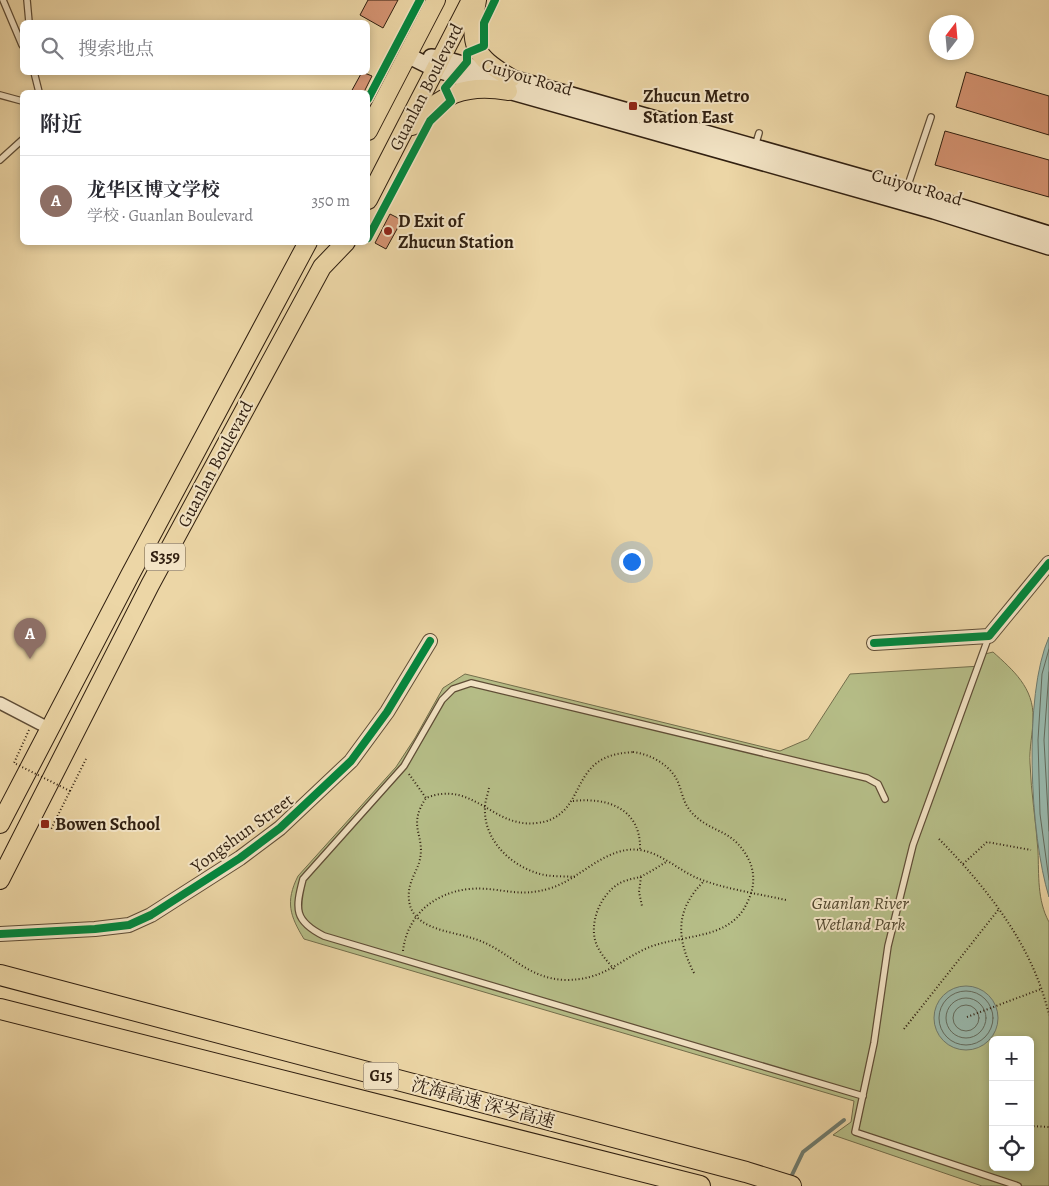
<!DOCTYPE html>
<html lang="zh">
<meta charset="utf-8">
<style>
body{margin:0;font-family:Alegreya,"Noto Serif SC",serif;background:#f7f7f7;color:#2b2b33}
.controls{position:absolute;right:15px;bottom:15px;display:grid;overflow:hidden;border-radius:8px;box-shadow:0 2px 8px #0003}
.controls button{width:45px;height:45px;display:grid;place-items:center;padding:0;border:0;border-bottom:1px solid #e1e1e2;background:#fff;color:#2b2b33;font:25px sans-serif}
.compass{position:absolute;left:929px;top:15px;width:45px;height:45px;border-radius:50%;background:#fff;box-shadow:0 2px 8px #0003;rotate:16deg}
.you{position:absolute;left:631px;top:561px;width:18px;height:18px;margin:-12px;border:4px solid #fff;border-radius:50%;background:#1a73e8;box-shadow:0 0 0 8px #1a73e833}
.badge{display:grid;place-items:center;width:32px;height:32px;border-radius:50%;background:#ea580c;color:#fff;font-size:16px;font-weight:700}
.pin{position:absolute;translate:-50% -41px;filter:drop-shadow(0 1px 2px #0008)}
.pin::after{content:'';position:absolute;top:26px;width:18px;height:15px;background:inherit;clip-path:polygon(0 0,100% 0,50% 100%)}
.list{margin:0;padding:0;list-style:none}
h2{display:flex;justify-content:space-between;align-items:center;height:65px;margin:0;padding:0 20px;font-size:21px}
h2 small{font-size:16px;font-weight:400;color:#7c7c81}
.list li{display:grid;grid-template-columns:32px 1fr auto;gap:15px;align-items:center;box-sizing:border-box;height:90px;padding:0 20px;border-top:1px solid #e1e1e2}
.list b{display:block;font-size:19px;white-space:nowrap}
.list p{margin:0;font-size:16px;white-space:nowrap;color:#7c7c81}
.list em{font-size:16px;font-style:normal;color:#7c7c81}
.icon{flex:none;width:28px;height:28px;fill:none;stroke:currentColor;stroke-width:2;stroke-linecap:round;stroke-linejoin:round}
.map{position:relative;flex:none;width:1049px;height:1186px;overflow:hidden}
.search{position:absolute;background:#fff;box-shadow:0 2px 8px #0003;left:20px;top:20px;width:350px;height:55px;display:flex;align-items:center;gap:12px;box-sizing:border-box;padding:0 18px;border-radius:8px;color:#7c7c81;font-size:19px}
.panel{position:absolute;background:#fff;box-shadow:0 2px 8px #0003;left:20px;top:90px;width:350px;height:155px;border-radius:8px}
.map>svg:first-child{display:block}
.green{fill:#b6be88;stroke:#736e4c;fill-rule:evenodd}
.water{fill:#99b8ac;stroke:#6f7b6e}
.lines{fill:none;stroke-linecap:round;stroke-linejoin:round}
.shore{stroke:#646c5e;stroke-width:1}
.stream{stroke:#6f7b6e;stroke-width:4}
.building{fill:#d49372;stroke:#301f10}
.service-casing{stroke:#5f4d36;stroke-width:8}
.minor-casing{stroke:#5f4d36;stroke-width:14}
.tertiary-casing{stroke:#5f4d36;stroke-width:16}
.secondary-casing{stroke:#301f10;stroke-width:18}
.primary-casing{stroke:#301f10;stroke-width:20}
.motorway-casing{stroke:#301f10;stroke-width:22}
.path{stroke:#301f10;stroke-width:2;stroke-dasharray:1 2.5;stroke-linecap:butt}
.service{stroke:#f3e4c5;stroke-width:5.5}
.minor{stroke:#f3e4c5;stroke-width:11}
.tertiary{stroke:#f3e4c5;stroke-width:14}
.secondary{stroke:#f3e4c5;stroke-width:15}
.primary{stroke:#ecd6a6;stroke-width:18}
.motorway{stroke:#ecd6a6;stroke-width:20}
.path-bridge{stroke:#301f10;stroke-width:2;stroke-dasharray:1 2.5;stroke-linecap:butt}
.cycleway-casing{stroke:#f3e4c5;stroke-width:11}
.cycleway{stroke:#00873e;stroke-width:8}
.poi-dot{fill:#8f2418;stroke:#f3e4c5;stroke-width:2}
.labels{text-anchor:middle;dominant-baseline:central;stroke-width:4;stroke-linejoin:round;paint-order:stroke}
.shield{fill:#f3e4c5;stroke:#6a5a46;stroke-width:1}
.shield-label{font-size:16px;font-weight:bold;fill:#301f10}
.street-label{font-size:18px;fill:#301f10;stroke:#f3e4c5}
.poi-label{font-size:18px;font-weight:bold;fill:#301f10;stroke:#f3e4c5;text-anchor:start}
.park-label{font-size:18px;font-style:italic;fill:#52472e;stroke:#f3e4c5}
</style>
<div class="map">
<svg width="1049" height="1186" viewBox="0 0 1049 1186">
<rect width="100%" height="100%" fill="#ecd6a6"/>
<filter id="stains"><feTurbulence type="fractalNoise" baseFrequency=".004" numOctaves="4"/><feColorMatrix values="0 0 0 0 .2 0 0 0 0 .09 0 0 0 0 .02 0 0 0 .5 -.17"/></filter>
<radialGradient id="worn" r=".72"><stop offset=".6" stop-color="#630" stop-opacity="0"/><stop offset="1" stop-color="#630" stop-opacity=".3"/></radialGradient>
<path class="green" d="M993,652C1013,670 1034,688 1033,718C1033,733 1029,748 1030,763C1031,793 1036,822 1038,851C1039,875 1037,900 1049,922V1186H982L833,1135L851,1122L854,1101L304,939C290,916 285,902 298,876L396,767L415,738L443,688L465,674L780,751L808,739L850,674L981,666L985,654ZM993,1040H1030V1167H993Z"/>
<g class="water">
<path d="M1049,637V897C1030,836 1023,695 1049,637Z"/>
<circle cx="966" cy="1018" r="32"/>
</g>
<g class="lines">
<g class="shore">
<polyline points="1049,649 1042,674 1038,740 1040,814 1049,880"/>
<polyline points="1049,672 1044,740 1049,831"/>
<circle cx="966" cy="1018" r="27"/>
<circle cx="966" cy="1018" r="20"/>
<circle cx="966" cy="1018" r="13"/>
</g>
<polyline class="stream" points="790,1179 803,1152 844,1120"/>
</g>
<g class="building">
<polygon points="368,0 398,0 383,28 360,15"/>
<polygon points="362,72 372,76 364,92 351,92"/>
<polygon points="966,72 1049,96 1049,135 956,107"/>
<polygon points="945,131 1049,160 1049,197 935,165"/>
<polygon points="390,214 402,220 386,249 375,243"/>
</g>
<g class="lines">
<defs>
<g id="service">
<polyline points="3,0 22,45"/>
<polyline points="27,0 29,22"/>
<polyline points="34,72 39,92"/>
<polyline points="0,95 22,101"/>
<polyline points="755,146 759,133"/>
<polyline points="0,160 22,140"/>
<polyline points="907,188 931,117"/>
<polyline points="989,636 913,845 888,946 874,1043 855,1132 1018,1186"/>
<path d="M863,1096L324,936C294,921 295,909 303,879L404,766L442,700L453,689L471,683L867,778L878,784L885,799"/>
</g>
<polyline id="minor" points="0,703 50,729"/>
<g id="tertiary">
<polyline points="874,643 989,636 1049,563"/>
<polyline points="0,934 95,929 129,925 151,915 240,858 280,828 351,761 387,712 430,641"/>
</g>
<g id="secondary">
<polyline points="407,55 435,69 466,79 934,211 1049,247"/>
<polyline points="431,57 441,58 907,190 1049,234"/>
</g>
<g id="primary">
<path d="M477,0C469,45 472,55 511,78"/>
<path d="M412,126C439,95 466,83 508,91"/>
<polyline points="368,131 436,0"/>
<polyline points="368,200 471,0"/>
<polyline points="0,824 130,575 308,242"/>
<polyline points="0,880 150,585 238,422 322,267 346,242"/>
</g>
<g id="motorway">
<polyline points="0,975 746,1172 791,1186"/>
<polyline points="0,1009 700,1186"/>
</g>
</defs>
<use href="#service" class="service-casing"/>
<use href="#minor" class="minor-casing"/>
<use href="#tertiary" class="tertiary-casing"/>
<use href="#secondary" class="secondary-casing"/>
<use href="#primary" class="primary-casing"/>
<use href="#motorway" class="motorway-casing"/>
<g class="path">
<path d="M633,752C649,754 667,763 676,778C681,787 682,798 687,806C696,821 710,826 723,833C738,840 751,857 753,874C754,885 752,893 747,903C729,942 680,933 645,949C616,963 602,980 566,980C526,979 509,950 475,939C449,930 405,930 409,891C410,881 416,872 419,863C427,835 406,828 426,798C473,779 493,829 537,823C580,818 572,775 603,759C612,754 622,753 633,752Z"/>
<polyline points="409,774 426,798"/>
<path d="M489,788C488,794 485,801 485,807C483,840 511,866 540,874C551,877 564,876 575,877"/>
<polyline points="70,791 86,759"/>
<path d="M573,801C608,797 641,809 640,849"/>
<path d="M939,839C988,889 1033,946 1049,1015"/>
<polyline points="963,864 987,842 1031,850"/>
<polyline points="641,877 639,892 642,906"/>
<path d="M403,951C407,916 433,893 469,889C499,886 517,899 551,888C580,879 607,845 640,850C663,853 682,874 705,881C731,890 759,894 786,900"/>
<path d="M614,969C606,960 598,951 595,940C590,919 602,893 620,883C627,879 635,879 642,876C650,872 658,867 666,862"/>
<path d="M694,973C676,938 675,910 704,881"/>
<polyline points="967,1017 1041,989"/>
<polyline points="904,1029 999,909"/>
<polyline points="1030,1126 1049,1127"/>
</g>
<use href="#service" class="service"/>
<use href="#minor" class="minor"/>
<use href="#tertiary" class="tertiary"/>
<use href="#secondary" class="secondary"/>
<use href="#primary" class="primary"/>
<use href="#motorway" class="motorway"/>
<polyline class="path-bridge" points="29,730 14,763 70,791 51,829"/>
<defs>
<g id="cycleway">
<polyline points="368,99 420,0"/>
<polyline points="368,238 430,121 451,101 445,88 467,62 467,53 484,46 484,23 495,0"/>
<polyline points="874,643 989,636 1049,563"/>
<polyline points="0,934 95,929 129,925 151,915 240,858 280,828 351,761 387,712 430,641"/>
</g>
</defs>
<use href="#cycleway" class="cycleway-casing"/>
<use href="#cycleway" class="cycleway"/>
</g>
<g class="poi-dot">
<rect x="628" y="101" width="10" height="10" rx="2.5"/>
<circle cx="388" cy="231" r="5"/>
<rect x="40" y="819" width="10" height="10" rx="2.5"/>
</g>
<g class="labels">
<g class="shield">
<rect x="145" y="543.5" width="40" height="27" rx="4"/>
<rect x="363.5" y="1062.5" width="35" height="27" rx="4"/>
</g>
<g class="shield-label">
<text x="165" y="557">S359</text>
<text x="381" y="1076">G15</text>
</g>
<g class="street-label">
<text transform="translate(527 77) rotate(16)">Cuiyou Road</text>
<text transform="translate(426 87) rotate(-63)">Guanlan Boulevard</text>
<text transform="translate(917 187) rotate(16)">Cuiyou Road</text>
<text transform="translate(215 464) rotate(-62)">Guanlan Boulevard</text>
<text transform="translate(242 833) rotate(-36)">Yongshun Street</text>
<text transform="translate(483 1103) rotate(15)">沈海高速 深岑高速</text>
</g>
<g class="poi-label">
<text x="643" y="96">Zhucun Metro<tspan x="643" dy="21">Station East</tspan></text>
<text x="398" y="221">D Exit of<tspan x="398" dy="21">Zhucun Station</tspan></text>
<text x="55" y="824">Bowen School</text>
</g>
<g class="park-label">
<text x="860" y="903">Guanlan River<tspan x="860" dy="21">Wetland Park</tspan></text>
</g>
</g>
<rect width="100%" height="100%" filter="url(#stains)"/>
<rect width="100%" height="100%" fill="url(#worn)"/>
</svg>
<div class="controls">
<button>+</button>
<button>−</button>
<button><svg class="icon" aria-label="locate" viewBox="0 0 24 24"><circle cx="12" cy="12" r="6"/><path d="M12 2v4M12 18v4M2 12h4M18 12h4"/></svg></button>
</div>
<svg class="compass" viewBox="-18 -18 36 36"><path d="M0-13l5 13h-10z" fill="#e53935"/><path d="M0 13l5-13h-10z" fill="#7c7c81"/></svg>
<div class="you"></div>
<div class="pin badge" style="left:30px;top:659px;background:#8d6e63">A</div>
<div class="search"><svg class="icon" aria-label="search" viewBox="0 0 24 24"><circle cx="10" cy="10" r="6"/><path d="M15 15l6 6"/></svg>搜索地点</div>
<section class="panel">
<h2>附近<small></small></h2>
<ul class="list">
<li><span class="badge" style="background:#8d6e63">A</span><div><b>龙华区博文学校</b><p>学校 · Guanlan Boulevard</p></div><em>350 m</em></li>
</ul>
</section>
</div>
